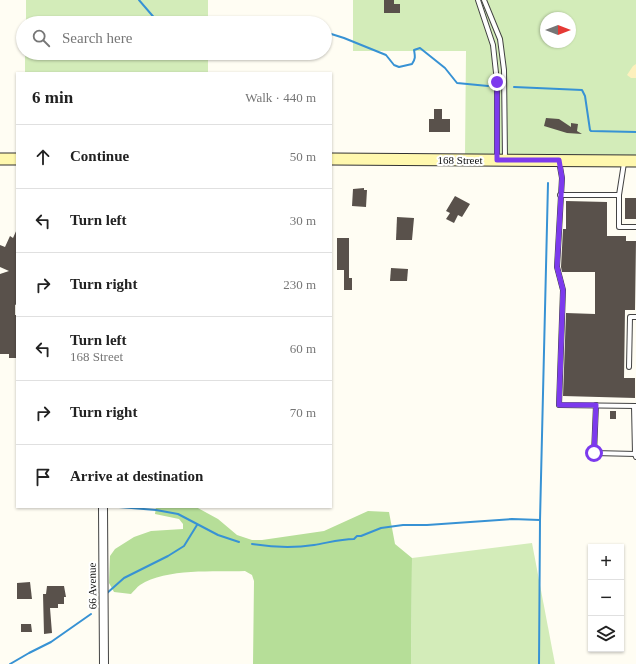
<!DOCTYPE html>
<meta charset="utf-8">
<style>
body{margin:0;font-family:Georgia,serif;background:#f6f6f6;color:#222}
.controls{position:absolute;right:12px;bottom:12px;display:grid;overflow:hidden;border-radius:0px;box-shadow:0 1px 3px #0004}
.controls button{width:36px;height:36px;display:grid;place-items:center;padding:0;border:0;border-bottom:1px solid #e0e0e0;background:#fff;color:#222;font:20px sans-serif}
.compass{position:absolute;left:540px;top:12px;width:36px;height:36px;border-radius:50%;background:#fff;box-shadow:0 1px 3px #0004;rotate:90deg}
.stop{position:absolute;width:12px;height:12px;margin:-9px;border:3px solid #7c3aed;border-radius:50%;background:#fff}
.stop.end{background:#7c3aed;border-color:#fff;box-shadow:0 1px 4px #0008}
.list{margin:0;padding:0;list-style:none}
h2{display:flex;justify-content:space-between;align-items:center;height:52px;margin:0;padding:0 16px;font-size:17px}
h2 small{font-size:13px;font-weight:400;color:#767676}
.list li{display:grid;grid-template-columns:26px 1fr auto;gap:12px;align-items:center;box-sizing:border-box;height:64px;padding:0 16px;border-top:1px solid #e0e0e0}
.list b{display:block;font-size:15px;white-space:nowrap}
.list p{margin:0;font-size:13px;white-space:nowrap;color:#767676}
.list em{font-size:13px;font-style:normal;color:#767676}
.icon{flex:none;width:22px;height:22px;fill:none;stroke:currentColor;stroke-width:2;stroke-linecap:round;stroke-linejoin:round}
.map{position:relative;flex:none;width:636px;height:664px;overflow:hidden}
.search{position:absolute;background:#fff;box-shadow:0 1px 3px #0004;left:16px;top:16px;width:316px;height:44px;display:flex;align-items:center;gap:10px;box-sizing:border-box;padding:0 14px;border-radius:22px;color:#767676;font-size:15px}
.panel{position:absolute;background:#fff;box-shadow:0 1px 3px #0004;left:16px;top:72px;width:316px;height:436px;border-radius:0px}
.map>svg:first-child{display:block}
.green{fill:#d3ecb9;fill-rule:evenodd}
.forest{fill:#b6de98}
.sand{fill:#fdf0bd}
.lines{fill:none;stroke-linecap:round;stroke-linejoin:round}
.stream{stroke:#3792d4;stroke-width:2}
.building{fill:#59514b}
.service-casing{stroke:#434343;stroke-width:6}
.minor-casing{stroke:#434343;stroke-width:10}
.secondary-casing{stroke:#323232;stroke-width:13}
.service{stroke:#fff;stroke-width:4}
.minor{stroke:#fff;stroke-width:8}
.secondary{stroke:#fff8ae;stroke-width:11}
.route{stroke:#7c3aed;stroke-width:5}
.labels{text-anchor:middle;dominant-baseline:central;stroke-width:4;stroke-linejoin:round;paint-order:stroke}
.street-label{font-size:11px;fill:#101010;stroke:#fff}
</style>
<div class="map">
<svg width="636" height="664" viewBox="0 0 636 664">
<rect width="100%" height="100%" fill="#fffdf3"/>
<g class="green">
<rect x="26" y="0" width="182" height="23"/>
<path d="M353,0H636V155L465,154L466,51H353ZM546,18H570V42H546Z"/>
<rect x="25" y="53" width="183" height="20"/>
<polygon points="532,543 555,664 411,664 412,558"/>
</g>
<path class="forest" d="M156,507H196L218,519L237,535L252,540H262L324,531L368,511L389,512L395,544L412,558L411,664H253L254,581L252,575L245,571C215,572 166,568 140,585C137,587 134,591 131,594L114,592L109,583L110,556L115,549L134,537L151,531L183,529V524L179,519L155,514Z"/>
<polygon class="sand" points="636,64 636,78 631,78 627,75 633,66"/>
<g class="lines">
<g class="stream">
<polyline points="139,0 157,21 161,23"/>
<path d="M325,32L344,38L386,55L394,65L399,67L412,64C416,58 415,56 414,50L420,48L445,68L457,83L488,86"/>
<polyline points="514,87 582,90 585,96 590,130 591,131 636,132"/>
<polyline points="119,507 156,510 178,514 218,535 239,542"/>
<path d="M252,544C271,547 294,548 314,545C327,543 340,539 354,539L357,536H361L381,528L403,525H427L512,519L540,520"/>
<polyline points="106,594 124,578 168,556 184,546 197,525"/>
<polyline points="10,664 29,653 51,642 91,614"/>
<polyline points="539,664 540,520 548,183"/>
</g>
</g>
<g class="building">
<polygon points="384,0 394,0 394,4 400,4 400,13 384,13"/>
<polygon points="434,109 442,109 442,119 450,119 450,132 429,132 429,119 434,119"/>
<polygon points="546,118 559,119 571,127 571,123 578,124 577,131 582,134 567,133 544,126"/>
<polygon points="364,188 364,190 367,190 366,207 352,206 353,189"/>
<polygon points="455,196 470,204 462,217 458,215 454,223 446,219 450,213 446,211"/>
<rect x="625" y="198" width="11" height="21"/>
<polygon points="566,201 607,202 607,236 626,236 626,241 636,241 635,310 625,310 624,378 635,378 635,398 563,396 566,313 595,314 595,272 562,272 561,267 563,229 566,229"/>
<polygon points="397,217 414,218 412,240 396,240"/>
<polygon points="17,229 17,304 15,305 15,315 17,315 17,358 9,358 9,354 0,354 0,274 9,271 0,267 0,245 5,247 10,236 13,238"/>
<polygon points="337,238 349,238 349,278 352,278 352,290 344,290 344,270 337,270"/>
<polygon points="391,268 408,269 407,281 390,281"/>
<rect x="610" y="411" width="6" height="8"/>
<polygon points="30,582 32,599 17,599 17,583"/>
<polygon points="47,586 64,586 66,597 64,597 64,604 58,604 58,608 50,608 52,633 44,634 43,594 46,594"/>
<polygon points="21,624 31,624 32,632 21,632"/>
</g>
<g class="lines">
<defs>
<g id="service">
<polyline points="478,0 493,45 497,82 497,159"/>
<polyline points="484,0 500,39 504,70 505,159"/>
<polyline points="559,161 562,178 557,267 563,290 559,405 636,406"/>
<polyline points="560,195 619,195 624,163"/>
<polyline points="619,195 619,227 636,227"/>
<polyline points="629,367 630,317 636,317"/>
<polyline points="596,405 594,453 636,454"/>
<polyline points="634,406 635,454 636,457"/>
</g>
<polyline id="minor" points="103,507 104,664"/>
<g id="secondary">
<polyline points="0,159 17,159"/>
<polyline points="331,159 636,161"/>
</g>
</defs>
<use href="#service" class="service-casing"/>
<use href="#minor" class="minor-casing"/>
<use href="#secondary" class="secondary-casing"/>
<use href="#service" class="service"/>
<use href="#minor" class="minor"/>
<use href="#secondary" class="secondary"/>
</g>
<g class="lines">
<polyline class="route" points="497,82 497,160 559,160 562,178 557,267 563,290 559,405 596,405 594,453"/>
</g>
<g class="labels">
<g class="street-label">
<text x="460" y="160">168 Street</text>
<text transform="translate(92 586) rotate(-91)">66 Avenue</text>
</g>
</g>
</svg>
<div class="controls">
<button>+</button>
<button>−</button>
<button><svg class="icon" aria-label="layers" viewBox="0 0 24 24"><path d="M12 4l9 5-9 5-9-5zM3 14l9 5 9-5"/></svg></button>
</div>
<svg class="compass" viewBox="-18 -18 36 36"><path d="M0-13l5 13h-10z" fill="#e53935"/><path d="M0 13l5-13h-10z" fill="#767676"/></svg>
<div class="stop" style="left:594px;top:453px"></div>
<div class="stop end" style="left:497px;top:82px"></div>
<div class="search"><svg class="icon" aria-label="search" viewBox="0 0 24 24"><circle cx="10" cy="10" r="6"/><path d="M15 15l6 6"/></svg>Search here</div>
<section class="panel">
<h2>6 min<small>Walk · 440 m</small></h2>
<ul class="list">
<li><svg class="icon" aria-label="ahead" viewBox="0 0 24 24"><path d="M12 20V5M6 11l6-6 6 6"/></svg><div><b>Continue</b></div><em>50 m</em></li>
<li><svg class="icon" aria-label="left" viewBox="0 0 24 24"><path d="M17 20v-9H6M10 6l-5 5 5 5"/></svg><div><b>Turn left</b></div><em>30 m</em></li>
<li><svg class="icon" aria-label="right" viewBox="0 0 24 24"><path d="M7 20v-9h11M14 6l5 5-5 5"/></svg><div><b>Turn right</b></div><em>230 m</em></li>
<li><svg class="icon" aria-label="left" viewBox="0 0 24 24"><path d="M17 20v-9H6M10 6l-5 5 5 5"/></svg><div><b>Turn left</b><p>168 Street</p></div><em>60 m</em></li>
<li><svg class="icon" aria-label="right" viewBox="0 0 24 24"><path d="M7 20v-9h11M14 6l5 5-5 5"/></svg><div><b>Turn right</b></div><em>70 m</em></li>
<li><svg class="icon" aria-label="arrive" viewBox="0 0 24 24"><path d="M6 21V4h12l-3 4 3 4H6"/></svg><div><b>Arrive at destination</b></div></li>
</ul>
</section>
</div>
